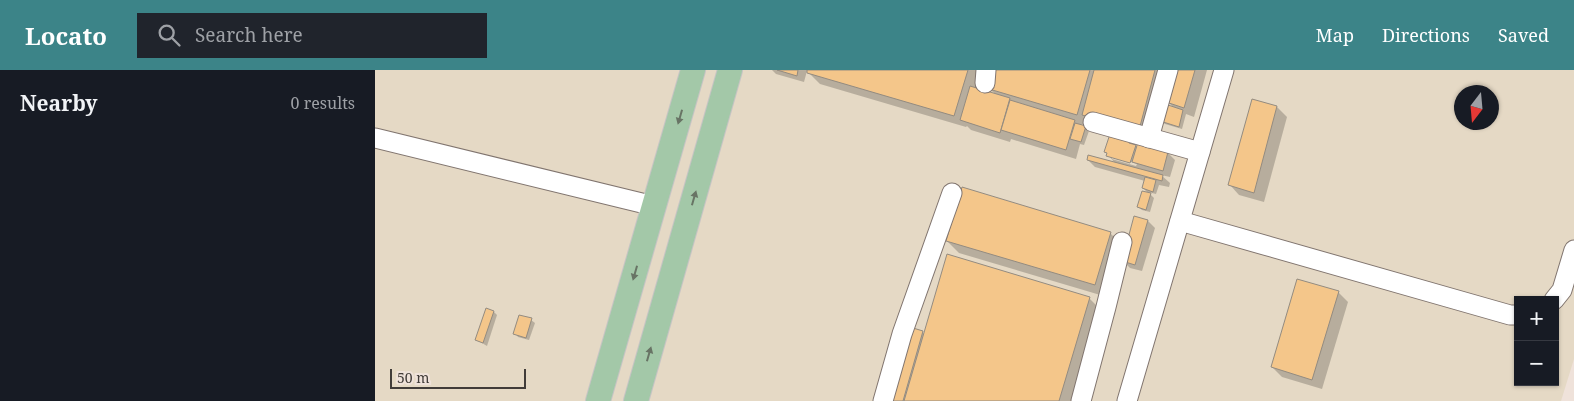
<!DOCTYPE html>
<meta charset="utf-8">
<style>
body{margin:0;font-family:"Noto Serif",serif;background:#20242c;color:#f1f3f6}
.controls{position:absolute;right:15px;bottom:15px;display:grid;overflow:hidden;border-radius:0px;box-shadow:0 1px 4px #0004}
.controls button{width:45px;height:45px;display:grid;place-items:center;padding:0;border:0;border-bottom:1px solid #363941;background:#171b24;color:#f1f3f6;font:25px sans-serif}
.compass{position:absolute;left:1079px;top:15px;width:45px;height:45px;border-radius:50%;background:#171b24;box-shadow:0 1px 4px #0004;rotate:196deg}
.scale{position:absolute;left:15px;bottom:12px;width:136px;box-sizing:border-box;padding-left:5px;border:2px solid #413c39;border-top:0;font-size:14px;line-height:18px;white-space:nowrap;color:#413c39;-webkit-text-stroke:4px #efe2da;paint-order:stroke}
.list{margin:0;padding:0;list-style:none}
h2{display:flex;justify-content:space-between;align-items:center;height:65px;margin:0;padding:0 20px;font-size:21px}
h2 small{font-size:16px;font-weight:400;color:#9ea1a6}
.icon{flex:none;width:28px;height:28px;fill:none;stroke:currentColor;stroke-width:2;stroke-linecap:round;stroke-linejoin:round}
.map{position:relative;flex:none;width:1199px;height:331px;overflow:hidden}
header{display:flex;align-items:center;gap:30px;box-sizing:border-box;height:70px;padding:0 25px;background:#3c8488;color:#fff}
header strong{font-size:24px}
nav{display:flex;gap:28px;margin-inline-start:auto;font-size:18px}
.search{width:350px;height:45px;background:#20242c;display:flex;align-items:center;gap:12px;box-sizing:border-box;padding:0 18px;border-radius:0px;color:#9ea1a6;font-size:19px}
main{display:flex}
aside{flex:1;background:#171b24}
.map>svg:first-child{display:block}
.industrial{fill:#e5d9c5;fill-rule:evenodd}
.shadow{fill:#0003;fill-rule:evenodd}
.building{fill:#f4c68a;stroke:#938b80}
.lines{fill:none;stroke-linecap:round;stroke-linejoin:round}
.minor-casing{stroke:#81756f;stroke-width:21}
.major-casing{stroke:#c6c4c4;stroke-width:26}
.minor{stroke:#fff;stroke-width:19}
.major{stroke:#a3c8a8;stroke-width:24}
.oneway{fill:#687465}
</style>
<header>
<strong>Locato</strong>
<div class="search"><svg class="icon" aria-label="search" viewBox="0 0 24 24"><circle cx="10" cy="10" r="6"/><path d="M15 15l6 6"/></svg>Search here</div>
<nav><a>Map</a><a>Directions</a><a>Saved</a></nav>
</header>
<main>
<aside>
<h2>Nearby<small>0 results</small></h2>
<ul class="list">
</ul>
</aside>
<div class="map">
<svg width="1199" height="331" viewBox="0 0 1199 331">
<rect width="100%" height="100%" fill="#efe2da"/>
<path class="industrial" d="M0,0H1199V289L1186,331H0ZM1086,22H1116V52H1086ZM1143,230H1180V312H1143Z"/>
<g class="shadow">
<polygon points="397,0 608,0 602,19 621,25 615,19 621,0 795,0 776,71 707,54 714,61 709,75 705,74 701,89 636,69 635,72 596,60 592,56 591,57 445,14 432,1 429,12 401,4"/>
<polygon points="801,0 832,0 819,47 811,44 807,59 790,54 786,51 799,38 793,32"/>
<polygon points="902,37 912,47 889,132 864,125 855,115"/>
<path d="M754,72L763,77L793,83L800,90L795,107L786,105L795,113L794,117L784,115L781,124L773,122L779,128L775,142L767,140L763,137L774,124L768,118L770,111L720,97L713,90L739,92L731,82ZM737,86L762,94L761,96L737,89Z"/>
<polygon points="773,151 780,158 767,201 755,198 748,191"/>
<polygon points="735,163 747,175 732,227 584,183 572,171"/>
<polygon points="963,222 973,232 947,319 907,307 897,297"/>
<polygon points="714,228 726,240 699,331 511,331 547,262 550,265"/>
<polygon points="112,239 119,242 122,245 112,276 102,270"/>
<polygon points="156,250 160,253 154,270 143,267 140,263"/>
</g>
<g class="building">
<polygon points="402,0 423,0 422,6"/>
<polygon points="432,0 593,0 579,46 432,3"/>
<polygon points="619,0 715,0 702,45 614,19"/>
<polygon points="719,0 780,0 764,60 707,45"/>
<polygon points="800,0 820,0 809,38 791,32"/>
<polygon points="595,16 635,28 625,63 585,50"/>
<polygon points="877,29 902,36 879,123 853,115"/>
<polygon points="635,30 700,50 691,80 626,60"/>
<polygon points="790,34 808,40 804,57 785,51"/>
<polygon points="700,53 711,56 706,72 695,69"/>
<polygon points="735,64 755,71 754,73 761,75 755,93 731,86 732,83 729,82"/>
<polygon points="763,72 793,82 788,101 757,92"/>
<polygon points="713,85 788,105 787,111 712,90"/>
<polygon points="770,107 781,110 778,122 767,118"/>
<polygon points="587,117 736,162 720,215 571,171"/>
<polygon points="767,121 776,123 771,140 762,137"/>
<polygon points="759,146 773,150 760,195 747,191"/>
<polygon points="572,184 715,227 684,331 529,331"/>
<polygon points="922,209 964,221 937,310 896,297"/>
<polygon points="111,238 119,241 108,273 100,270"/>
<polygon points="144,245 157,248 151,268 138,264"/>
<polygon points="538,258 548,261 528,331 510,331"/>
</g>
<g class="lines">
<defs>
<g id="minor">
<polyline points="610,13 611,0"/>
<polyline points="718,52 825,82"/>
<polyline points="0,68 279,136"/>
<polyline points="774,68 793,0"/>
<polyline points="805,151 1135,245 1143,245"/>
<polyline points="1179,230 1187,220 1199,180"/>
<polyline points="508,331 527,264 577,123"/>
<polyline points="706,331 731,237 747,172"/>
<polyline points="752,331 849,0"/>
</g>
<g id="major">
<polyline points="223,331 318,0"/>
<polyline points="261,331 355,0"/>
</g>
</defs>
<use href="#minor" class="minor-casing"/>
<use href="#major" class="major-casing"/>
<use href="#minor" class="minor"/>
<use href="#major" class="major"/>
</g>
<defs><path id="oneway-solid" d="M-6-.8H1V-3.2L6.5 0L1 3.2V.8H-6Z" transform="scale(1.25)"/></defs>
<g class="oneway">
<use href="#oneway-solid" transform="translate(305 47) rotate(106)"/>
<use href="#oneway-solid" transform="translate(319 128) rotate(-74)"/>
<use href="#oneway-solid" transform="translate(260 203) rotate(106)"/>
<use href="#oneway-solid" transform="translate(274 284) rotate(-74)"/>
</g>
</svg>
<div class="controls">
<button>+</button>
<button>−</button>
</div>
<svg class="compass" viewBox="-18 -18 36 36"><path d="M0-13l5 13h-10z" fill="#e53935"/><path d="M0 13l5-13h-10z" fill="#9ea1a6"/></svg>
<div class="scale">50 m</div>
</div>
</main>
